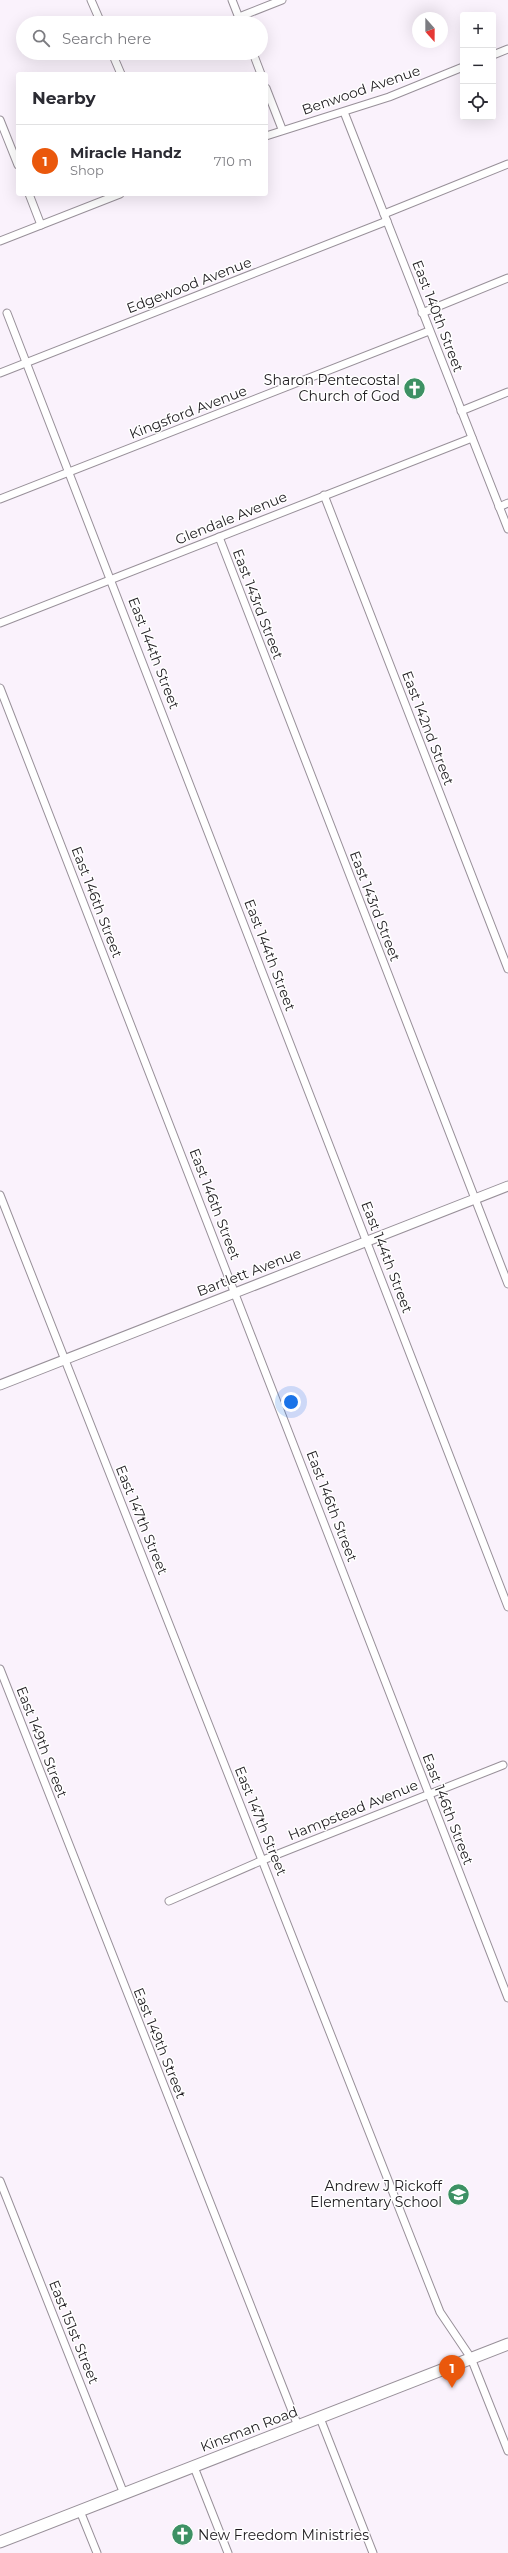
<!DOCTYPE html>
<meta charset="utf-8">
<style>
body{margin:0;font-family:Montserrat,sans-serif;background:#f7f7f7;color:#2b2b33}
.controls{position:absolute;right:12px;top:12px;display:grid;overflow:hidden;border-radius:4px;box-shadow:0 4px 16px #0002}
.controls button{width:36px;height:36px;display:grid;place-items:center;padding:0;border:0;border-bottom:1px solid #e1e1e2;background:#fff;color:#2b2b33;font:20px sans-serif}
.compass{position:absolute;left:412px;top:12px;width:36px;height:36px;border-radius:50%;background:#fff;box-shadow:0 4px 16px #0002;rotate:159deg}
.you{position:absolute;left:291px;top:1402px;width:14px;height:14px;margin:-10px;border:3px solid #fff;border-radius:50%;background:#1a73e8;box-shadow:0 0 0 6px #1a73e833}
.badge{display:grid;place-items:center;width:26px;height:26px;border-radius:50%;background:#ea580c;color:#fff;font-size:13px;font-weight:700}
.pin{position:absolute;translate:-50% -33px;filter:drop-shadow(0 1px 2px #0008)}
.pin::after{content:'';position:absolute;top:21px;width:14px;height:12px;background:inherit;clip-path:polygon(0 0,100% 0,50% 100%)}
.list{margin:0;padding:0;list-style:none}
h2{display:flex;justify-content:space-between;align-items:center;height:52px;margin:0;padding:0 16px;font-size:17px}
h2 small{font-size:13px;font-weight:400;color:#7c7c81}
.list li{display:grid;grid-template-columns:26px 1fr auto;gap:12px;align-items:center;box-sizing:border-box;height:72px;padding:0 16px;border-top:1px solid #e1e1e2}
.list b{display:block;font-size:15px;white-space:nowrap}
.list p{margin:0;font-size:13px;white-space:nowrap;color:#7c7c81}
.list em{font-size:13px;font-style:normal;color:#7c7c81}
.icon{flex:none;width:22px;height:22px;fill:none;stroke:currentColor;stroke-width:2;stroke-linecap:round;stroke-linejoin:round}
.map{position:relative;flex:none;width:508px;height:2553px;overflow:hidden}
.search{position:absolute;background:#fff;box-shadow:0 4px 16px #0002;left:16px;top:16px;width:252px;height:44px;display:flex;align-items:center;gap:10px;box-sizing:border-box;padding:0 14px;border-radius:22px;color:#7c7c81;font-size:15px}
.panel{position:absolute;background:#fff;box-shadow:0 4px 16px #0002;left:16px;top:72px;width:252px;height:124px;border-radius:4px}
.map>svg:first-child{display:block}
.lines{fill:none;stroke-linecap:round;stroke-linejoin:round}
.minor-casing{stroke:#989099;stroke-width:9}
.tertiary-casing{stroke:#989099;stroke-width:11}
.primary-casing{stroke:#989099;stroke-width:13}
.minor{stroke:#fff;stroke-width:7}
.tertiary{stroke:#fff;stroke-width:9}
.primary{stroke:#fff;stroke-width:11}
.labels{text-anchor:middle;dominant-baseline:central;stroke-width:3;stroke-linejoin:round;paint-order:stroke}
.street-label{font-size:14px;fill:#1e1b1f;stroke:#fff}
.poi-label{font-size:14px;fill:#1e1b1f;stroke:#fff;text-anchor:end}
</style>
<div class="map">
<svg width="508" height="2553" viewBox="0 0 508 2553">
<rect width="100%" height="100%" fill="#faf2fc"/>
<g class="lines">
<defs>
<g id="minor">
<polyline points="91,0 101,23"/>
<polyline points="232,0 241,23"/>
<polyline points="239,17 282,0"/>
<polyline points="112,53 121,74"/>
<polyline points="253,53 261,74"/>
<polyline points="493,55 508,49"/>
<polyline points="266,88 282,129"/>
<polyline points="344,112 508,529"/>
<polyline points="0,120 18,165"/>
<polyline points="266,136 389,97 463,67"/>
<polyline points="29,194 41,225"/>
<polyline points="384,214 508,164"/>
<polyline points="0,241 120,194"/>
<polyline points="7,313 508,1607"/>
<polyline points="422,313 508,278"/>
<polyline points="0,373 387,221"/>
<polyline points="461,411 508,392"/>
<polyline points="324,495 508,969"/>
<polyline points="0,499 429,331"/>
<polyline points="499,507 508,503"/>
<polyline points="219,537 508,1284"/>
<polyline points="0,623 472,438"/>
<polyline points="0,688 508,1998"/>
<polyline points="0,1195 440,2312 471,2358 508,2451"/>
<polyline points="0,1669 298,2426"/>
<polyline points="169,1901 263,1860 503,1765"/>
<polyline points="0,2181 124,2494"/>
<polyline points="320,2418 373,2553"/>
<polyline points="194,2467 228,2553"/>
<polyline points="80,2511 97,2553"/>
</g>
<polyline id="tertiary" points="0,1385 508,1186"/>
<polyline id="primary" points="0,2542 508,2344"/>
</defs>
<use href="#minor" class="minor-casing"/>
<use href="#tertiary" class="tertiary-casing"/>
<use href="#primary" class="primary-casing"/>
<use href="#minor" class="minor"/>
<use href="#tertiary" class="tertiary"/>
<use href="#primary" class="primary"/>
</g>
<defs>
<symbol id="church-disc" viewBox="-11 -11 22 22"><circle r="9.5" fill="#3d9164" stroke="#fff"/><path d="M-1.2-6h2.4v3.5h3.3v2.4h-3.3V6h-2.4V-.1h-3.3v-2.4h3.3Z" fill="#fff"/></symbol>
<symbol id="school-disc" viewBox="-11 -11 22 22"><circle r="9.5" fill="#3d9164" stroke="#fff"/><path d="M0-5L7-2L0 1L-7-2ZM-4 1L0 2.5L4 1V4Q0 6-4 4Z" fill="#fff"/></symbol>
</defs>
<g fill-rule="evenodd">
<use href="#church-disc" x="402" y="376" width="25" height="25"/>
<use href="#school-disc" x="446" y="2182" width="25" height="25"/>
<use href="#church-disc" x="170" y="2522" width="25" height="25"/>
</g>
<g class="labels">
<g class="street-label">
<text transform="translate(361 90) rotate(-19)">Benwood Avenue</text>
<text transform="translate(189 285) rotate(-21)">Edgewood Avenue</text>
<text transform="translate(438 316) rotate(69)">East 140th Street</text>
<text transform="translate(188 412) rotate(-21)">Kingsford Avenue</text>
<text transform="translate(231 518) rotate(-22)">Glendale Avenue</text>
<text transform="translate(258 604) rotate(69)">East 143rd Street</text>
<text transform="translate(154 653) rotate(69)">East 144th Street</text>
<text transform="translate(428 728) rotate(69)">East 142nd Street</text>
<text transform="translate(97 902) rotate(69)">East 146th Street</text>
<text transform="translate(375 906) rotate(69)">East 143rd Street</text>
<text transform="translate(270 955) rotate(69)">East 144th Street</text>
<text transform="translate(215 1204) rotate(69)">East 146th Street</text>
<text transform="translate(387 1257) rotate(69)">East 144th Street</text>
<text transform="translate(249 1272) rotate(-21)">Bartlett Avenue</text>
<text transform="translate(332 1506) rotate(69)">East 146th Street</text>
<text transform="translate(142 1520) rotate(68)">East 147th Street</text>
<text transform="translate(42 1742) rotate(69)">East 149th Street</text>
<text transform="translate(448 1809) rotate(69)">East 146th Street</text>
<text transform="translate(353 1810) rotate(-22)">Hampstead Avenue</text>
<text transform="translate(261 1821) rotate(68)">East 147th Street</text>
<text transform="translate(160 2043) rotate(68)">East 149th Street</text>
<text transform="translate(74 2332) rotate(68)">East 151st Street</text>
<text transform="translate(249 2429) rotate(-21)">Kinsman Road</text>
</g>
<g class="poi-label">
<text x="400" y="380">Sharon Pentecostal<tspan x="400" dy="16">Church of God</tspan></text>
<text x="442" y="2186">Andrew J Rickoff<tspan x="442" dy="16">Elementary School</tspan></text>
<text x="198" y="2535" text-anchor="start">New Freedom Ministries</text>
</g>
</g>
</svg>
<div class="controls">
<button>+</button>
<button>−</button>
<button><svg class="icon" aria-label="locate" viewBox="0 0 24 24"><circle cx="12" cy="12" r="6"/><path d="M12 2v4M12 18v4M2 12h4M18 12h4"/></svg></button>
</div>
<svg class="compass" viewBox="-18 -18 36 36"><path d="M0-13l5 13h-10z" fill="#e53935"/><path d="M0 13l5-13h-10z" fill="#7c7c81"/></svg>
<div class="you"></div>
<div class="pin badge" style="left:452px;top:2388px">1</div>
<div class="search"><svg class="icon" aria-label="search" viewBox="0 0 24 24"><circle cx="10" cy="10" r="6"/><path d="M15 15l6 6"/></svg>Search here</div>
<section class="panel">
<h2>Nearby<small></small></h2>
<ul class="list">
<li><span class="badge">1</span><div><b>Miracle Handz</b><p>Shop</p></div><em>710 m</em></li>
</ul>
</section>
</div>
